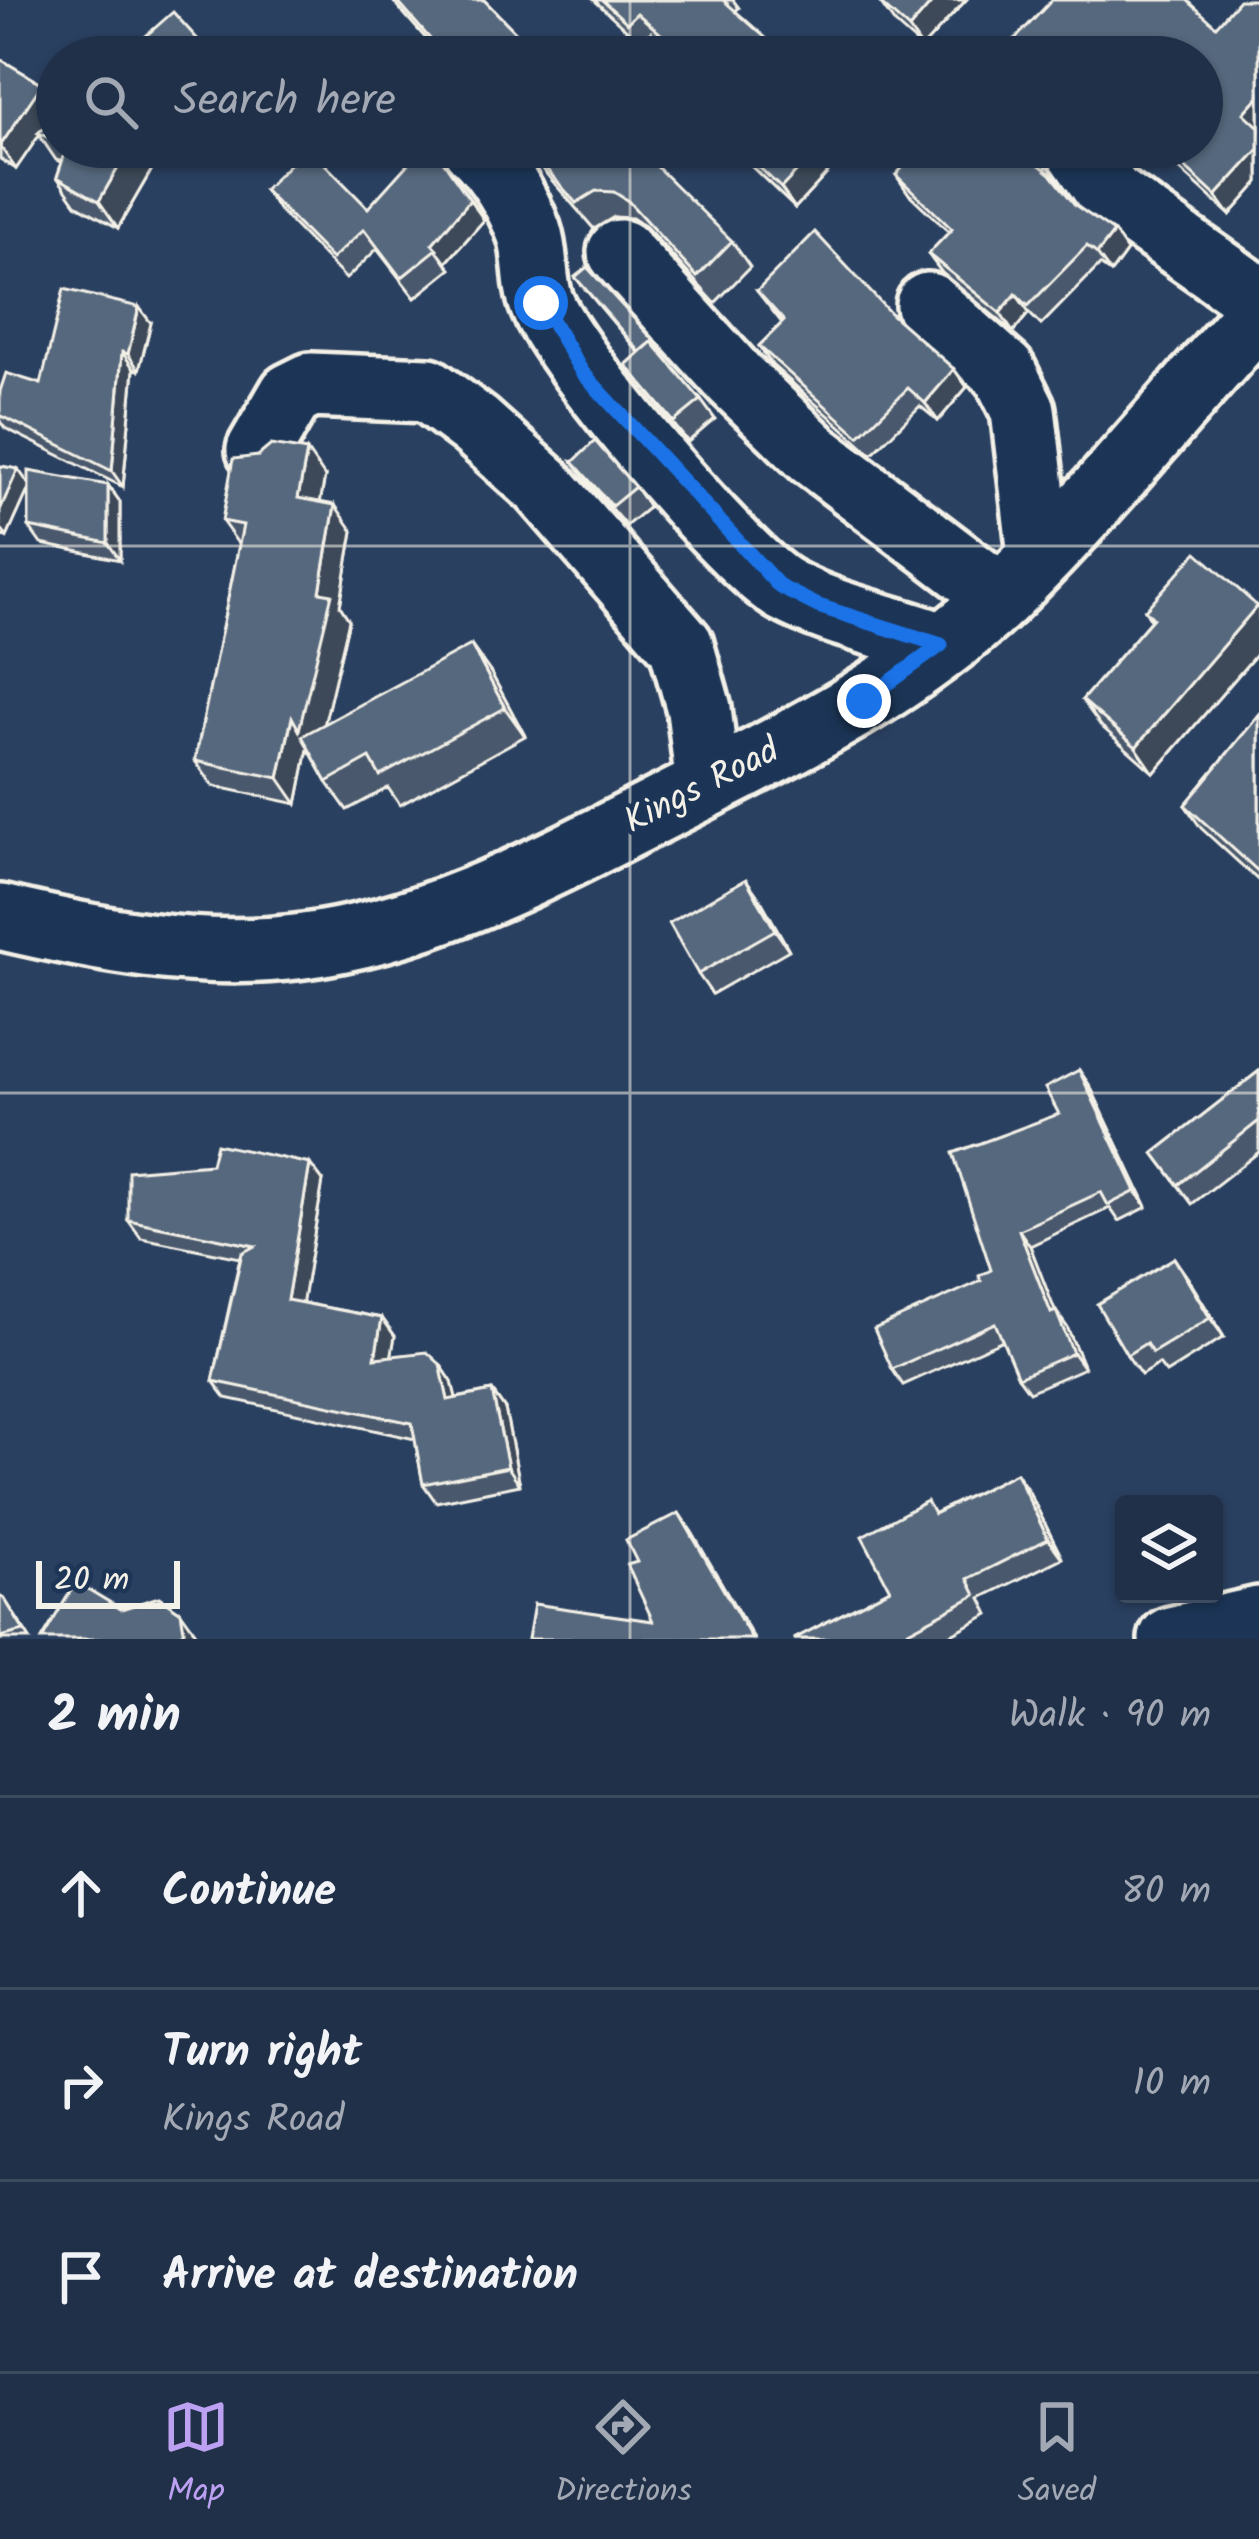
<!DOCTYPE html>
<meta charset="utf-8">
<style>
body{margin:0;font-family:Kalam,sans-serif;background:#2d3c52;color:#f1f3f6}
.controls{position:absolute;right:36px;bottom:36px;display:grid;overflow:hidden;border-radius:12px;box-shadow:0 3px 9px #0004}
.controls button{width:108px;height:108px;display:grid;place-items:center;padding:0;border:0;border-bottom:3px solid #3d4b60;background:#203048;color:#f1f3f6;font:60px sans-serif}
.scale{position:absolute;left:36px;bottom:30px;width:144px;box-sizing:border-box;padding-left:12px;border:6px solid #f4f1e8;border-top:0;font-size:33px;line-height:42px;white-space:nowrap;color:#f4f1e8;-webkit-text-stroke:9px #1d3557;paint-order:stroke}
.stop{position:absolute;width:36px;height:36px;margin:-27px;border:9px solid #1a73e8;border-radius:50%;background:#fff}
.stop.end{background:#1a73e8;border-color:#fff;box-shadow:0 3px 12px #0008}
.list{margin:0;padding:0;list-style:none}
h2{display:flex;justify-content:space-between;align-items:center;height:156px;margin:0;padding:0 48px;font-size:51px}
h2 small{font-size:39px;font-weight:400;color:#a2a9b4}
.list li{display:grid;grid-template-columns:78px 1fr auto;gap:36px;align-items:center;box-sizing:border-box;height:192px;padding:0 48px;border-top:3px solid #3d4b60}
.list b{display:block;font-size:45px;white-space:nowrap}
.list p{margin:0;font-size:39px;white-space:nowrap;color:#a2a9b4}
.list em{font-size:39px;font-style:normal;color:#a2a9b4}
.icon{flex:none;width:66px;height:66px;fill:none;stroke:currentColor;stroke-width:2;stroke-linecap:round;stroke-linejoin:round}
.map{position:relative;flex:none;width:1259px;height:1639px;overflow:hidden}
.search{position:absolute;background:#203048;box-shadow:0 3px 9px #0004;left:36px;right:36px;top:36px;height:132px;display:flex;align-items:center;gap:30px;box-sizing:border-box;padding:0 42px;border-radius:66px;color:#a2a9b4;font-size:45px}
.sheet{height:732px;background:#203048}
nav{display:flex;justify-content:space-around;align-items:center;box-sizing:border-box;height:168px;border-top:3px solid #3d4b60;background:#203048;font-size:33px;color:#a2a9b4}
nav a{display:grid;justify-items:center;gap:6px}
nav .on{color:#bca0f2}
.map>svg:first-child{display:block}
.lines{fill:none;stroke-linecap:round;stroke-linejoin:round}
.minor-casing{stroke:#f4f1e8;stroke-width:72}
.minor{stroke:#1d3557;stroke-width:63}
.wall{fill:#4a596c;stroke:#f4f1e8;stroke-width:3}
.shaded-wall{fill:#3c4858;stroke:#f4f1e8;stroke-width:3}
.building{fill:#56677d;stroke:#f4f1e8;stroke-width:3}
.route{stroke:#1a73e8;stroke-width:15}
.grid{fill:none;stroke:#f4f1e8;stroke-width:3;stroke-opacity:0.55}
.labels{text-anchor:middle;dominant-baseline:central;stroke-width:9;stroke-linejoin:round;paint-order:stroke}
.street-label{font-size:36px;fill:#f4f1e8;stroke:#1d3557}
</style>
<div class="map">
<svg width="1259" height="1639" viewBox="0 0 1259 1639">
<rect width="100%" height="100%" fill="#2a4060"/>
<filter id="ink" filterUnits="userSpaceOnUse"><feTurbulence type="fractalNoise" baseFrequency=".00833" numOctaves="2"/><feDisplacementMap in="SourceGraphic" scale="24" xChannelSelector="R" yChannelSelector="G"/><feConvolveMatrix kernelMatrix="1 2 1 2 8 2 1 2 1" color-interpolation-filters="sRGB"/></filter>
<g filter="url(#ink)">
<g class="lines">
<defs>
<g id="minor">
<path d="M475,147C498,169 518,202 529,232C537,255 533,282 542,304C564,359 735,562 785,590C833,616 891,626 941,645"/>
<polyline points="1077,147 1110,195 1259,300"/>
<polyline points="620,252 735,379 814,455 1001,597"/>
<polyline points="928,305 1004,372 1023,410 1040,555"/>
<polyline points="259,450 291,395 311,385 428,390 475,425 542,485 681,645 699,709 708,785"/>
<path d="M0,917C97,940 196,959 296,947C430,931 548,866 666,806C783,747 908,687 1003,595C1093,507 1174,407 1259,313"/>
<polyline points="1171,1639 1259,1619"/>
</g>
</defs>
<use href="#minor" class="minor-casing"/>
<use href="#minor" class="minor"/>
</g>
<g class="wall">
<polygon points="392,0 484,0 540,57 442,57"/>
<polygon points="594,0 733,0 739,8 735,11 787,57 678,57 651,32 641,43"/>
<polygon points="966,0 922,48 895,24 881,4"/>
<polygon points="1259,0 1259,182 1230,215 1155,147 1202,147 1216,26"/>
<polygon points="201,43 211,57 122,57"/>
<polygon points="0,59 42,84 57,105 57,109 46,126 57,115 57,147 144,147 155,164 118,228 76,204 57,177 62,162 56,160 39,135 16,169 0,159"/>
<polygon points="433,147 484,220 446,263 451,269 415,298 377,249 346,279 278,209 264,190 368,208"/>
<polygon points="523,147 629,147 732,241 750,267 715,303 646,227 632,218 614,217 594,229"/>
<polygon points="731,147 845,147 848,151 795,208"/>
<polygon points="1042,147 1041,151 1047,167 1045,169 1075,205 1127,251 1111,273 1100,265 1041,325 1029,313 1013,332 942,273 928,254 949,232 909,194 896,175"/>
<polygon points="575,277 657,344 664,355 663,356 701,400 715,419 688,442 626,365 639,353"/>
<polygon points="757,291 891,314 967,387 938,421 920,406 872,454 772,365 759,346 782,323"/>
<polygon points="151,323 139,370 134,369 123,487 5,428 0,421 0,391 41,384"/>
<polygon points="573,462 635,487 649,507 626,526 587,481"/>
<polygon points="0,466 18,469 29,485 108,485 120,502 120,560 41,544 29,527 29,488 7,537 0,536"/>
<polygon points="325,477 320,502 353,531 340,606 349,620 324,725 491,673 525,736 400,805 388,788 347,810 327,782 308,748 297,804 213,786 195,761 239,545 222,521"/>
<polygon points="1257,606 1259,609 1259,651 1154,773 1101,726 1082,700 1151,620 1145,610"/>
<polygon points="1259,715 1259,881 1201,828 1185,805"/>
<polygon points="760,899 789,950 712,994 698,974"/>
<polygon points="1079,1070 1090,1086 1147,1207 1119,1221 1110,1208 1030,1246 1055,1312 1067,1327 1084,1368 1029,1392 1018,1377 1003,1340 903,1385 892,1369 991,1270"/>
<polygon points="1259,1071 1259,1152 1192,1204 1154,1153"/>
<polygon points="323,1181 302,1303 382,1318 395,1336 391,1356 440,1364 452,1382 456,1398 492,1391 505,1409 520,1485 436,1502 423,1484 415,1439 226,1398 213,1381 240,1258 141,1238 128,1220"/>
<polygon points="1174,1258 1224,1337 1166,1373 1159,1364 1141,1375 1127,1355"/>
<polygon points="1016,1473 1029,1492 1062,1558 981,1598 989,1614 942,1639 794,1639 890,1589 935,1513"/>
<polygon points="0,1597 4,1598 30,1639 0,1639"/>
</g>
<g class="shaded-wall">
<polygon points="934,0 966,0 922,48 909,29"/>
<polygon points="42,84 57,105 57,109 16,169 0,146"/>
<polygon points="1259,96 1259,130 1244,113"/>
<polygon points="130,147 144,147 155,164 118,228 99,201"/>
<polygon points="820,147 845,147 848,151 795,208 781,188"/>
<polygon points="1033,147 1042,147 1041,151 1047,167"/>
<polygon points="1259,149 1259,182 1230,215 1216,196"/>
<polygon points="470,200 484,220 446,263 432,244"/>
<polygon points="1114,232 1127,251 1111,273 1097,254"/>
<polygon points="1016,294 1029,313 1013,332 1000,313"/>
<polygon points="139,307 151,323 139,370 128,354"/>
<polygon points="122,352 134,369 123,487 112,471"/>
<polygon points="954,369 967,387 938,421 925,403"/>
<polygon points="307,451 325,477 316,524 298,498"/>
<polygon points="18,469 30,486 7,537 0,528 0,510"/>
<polygon points="108,485 120,502 120,560 108,543"/>
<polygon points="335,505 353,531 340,606 349,620 317,755 309,744 297,804 279,778 320,592"/>
<polygon points="1257,606 1259,609 1259,651 1154,773 1136,747"/>
<polygon points="471,645 491,673 525,736 505,708"/>
<polygon points="746,879 760,899 789,950 775,930"/>
<polygon points="1079,1070 1090,1086 1147,1207 1136,1191"/>
<polygon points="310,1164 323,1181 300,1318 287,1300"/>
<polygon points="1019,1230 1030,1246 1062,1329 1051,1313"/>
<polygon points="1174,1258 1188,1278 1224,1337 1210,1318"/>
<polygon points="1056,1311 1067,1327 1084,1368 1073,1353"/>
<polygon points="382,1318 395,1336 388,1376 375,1358"/>
<polygon points="440,1364 452,1382 461,1418 448,1400"/>
<polygon points="492,1391 505,1409 520,1485 508,1467"/>
<polygon points="1016,1473 1029,1492 1062,1558 1048,1539"/>
<polygon points="679,1513 692,1532 754,1639 752,1639"/>
<polygon points="181,1612 198,1636 198,1639 179,1639"/>
</g>
<g class="building">
<polygon points="396,0 484,0 540,57 446,57"/>
<polygon points="602,0 723,0 787,57 687,57 637,13 627,23"/>
<polygon points="885,0 934,0 909,29 881,4"/>
<polygon points="1052,0 1187,0 1216,26 1239,0 1259,0 1259,96 1244,113 1259,127 1259,149 1216,196 1163,147 1202,147 1202,57 998,57"/>
<polygon points="173,12 201,43 186,57 122,57"/>
<polygon points="0,59 42,84 0,146"/>
<polygon points="57,115 57,141 38,133"/>
<polygon points="67,147 130,147 99,201 57,177"/>
<polygon points="306,147 308,147 368,208 423,147 433,147 470,200 432,244 437,249 401,278 364,229 332,259 264,190"/>
<polygon points="527,147 629,147 641,159 645,155 732,241 697,277 628,201 614,192 596,191 576,203"/>
<polygon points="738,147 820,147 781,188"/>
<polygon points="920,147 1033,147 1027,155 1051,174 1075,205 1114,232 1097,254 1087,246 1028,306 1016,294 1000,313 928,254 952,229 896,175"/>
<polygon points="815,232 891,314 954,369 925,403 908,388 859,436 759,346 784,321 757,291"/>
<polygon points="587,267 657,344 655,346 652,342 640,352 575,277"/>
<polygon points="64,289 139,307 128,354 122,352 112,471 0,415 0,391 6,373 41,384"/>
<polygon points="652,342 701,400 674,422 626,365"/>
<polygon points="595,441 635,487 612,506 573,462"/>
<polygon points="271,445 307,451 298,498 335,505 320,592 332,594 299,730 292,717 279,778 195,761 243,525 222,521 233,459 258,456"/>
<polygon points="0,466 18,469 0,510"/>
<polygon points="29,471 108,485 108,543 29,527"/>
<polygon points="1197,552 1257,606 1136,747 1082,700 1153,618 1145,610"/>
<polygon points="471,645 505,708 380,776 370,758 327,782 302,736"/>
<polygon points="1259,715 1259,872 1185,805"/>
<polygon points="746,879 775,930 698,974 669,923"/>
<polygon points="1079,1070 1136,1191 1108,1205 1101,1192 1019,1230 1051,1313 1056,1311 1073,1353 1018,1377 995,1323 892,1369 874,1329 981,1281 979,1276 991,1270 953,1153 1059,1114 1045,1088"/>
<polygon points="1259,1071 1259,1121 1178,1185 1154,1153"/>
<polygon points="216,1144 310,1164 287,1300 382,1318 375,1358 427,1352 440,1364 448,1400 492,1391 508,1467 423,1484 412,1423 213,1381 242,1253 255,1246 128,1220 128,1171 211,1164"/>
<polygon points="1174,1258 1210,1318 1152,1353 1146,1343 1127,1355 1097,1304"/>
<polygon points="1016,1473 1048,1539 968,1579 976,1595 893,1639 794,1639 890,1589 862,1536 927,1501 934,1514"/>
<polygon points="679,1513 752,1639 528,1639 534,1604 653,1621 627,1565 637,1562 626,1540"/>
<polygon points="76,1582 121,1609 159,1597 181,1612 184,1630 179,1639 42,1639"/>
<polygon points="0,1597 4,1598 24,1631 0,1637"/>
</g>
</g>
<g class="lines" filter="url(#ink)">
<polyline class="route" points="541,303 582,372 780,587 818,606 941,645 864,701"/>
</g>
<path class="grid" d="M630,0V57M630,147V1639M0,546H1259M0,1093H1259"/>
<g class="labels">
<g class="street-label">
<text transform="translate(702 787) rotate(-27)">Kings Road</text>
</g>
</g>
</svg>
<div class="controls">
<button><svg class="icon" aria-label="layers" viewBox="0 0 24 24"><path d="M12 4l9 5-9 5-9-5zM3 14l9 5 9-5"/></svg></button>
</div>
<div class="scale">20 m</div>
<div class="stop" style="left:541px;top:303px"></div>
<div class="stop end" style="left:864px;top:701px"></div>
<div class="search"><svg class="icon" aria-label="search" viewBox="0 0 24 24"><circle cx="10" cy="10" r="6"/><path d="M15 15l6 6"/></svg>Search here</div>
</div>
<section class="sheet">
<h2>2 min<small>Walk · 90 m</small></h2>
<ul class="list">
<li><svg class="icon" aria-label="ahead" viewBox="0 0 24 24"><path d="M12 20V5M6 11l6-6 6 6"/></svg><div><b>Continue</b></div><em>80 m</em></li>
<li><svg class="icon" aria-label="right" viewBox="0 0 24 24"><path d="M7 20v-9h11M14 6l5 5-5 5"/></svg><div><b>Turn right</b><p>Kings Road</p></div><em>10 m</em></li>
<li><svg class="icon" aria-label="arrive" viewBox="0 0 24 24"><path d="M6 21V4h12l-3 4 3 4H6"/></svg><div><b>Arrive at destination</b></div></li>
</ul>
</section>
<nav>
<a class="on"><svg class="icon" aria-label="map" viewBox="0 0 24 24"><path d="M3 6l6-2 6 2 6-2v14l-6 2-6-2-6 2zM9 4v14M15 6v14"/></svg>Map</a>
<a><svg class="icon" aria-label="directions" viewBox="0 0 24 24"><path d="M12 3l9 9-9 9-9-9zM9 14v-3h6M13 9l2 2-2 2"/></svg>Directions</a>
<a><svg class="icon" aria-label="saved" viewBox="0 0 24 24"><path d="M7 4h10v16l-5-4-5 4z"/></svg>Saved</a>
</nav>
